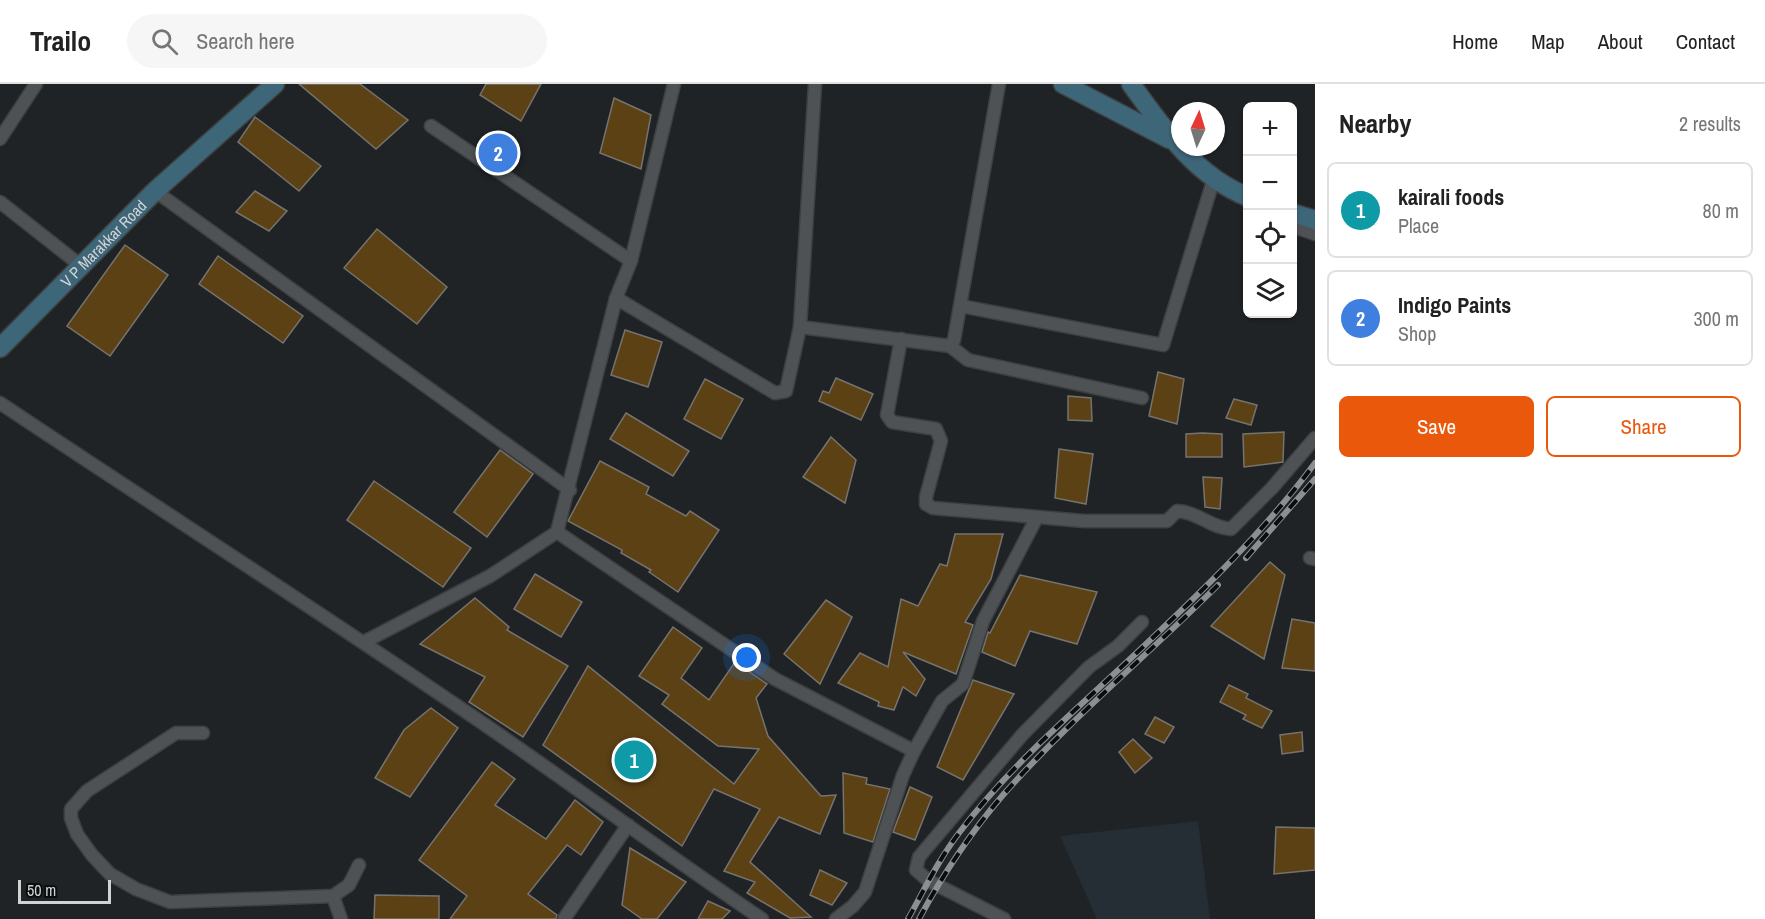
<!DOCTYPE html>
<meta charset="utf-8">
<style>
body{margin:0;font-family:"Archivo Narrow",sans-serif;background:#f6f6f6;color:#222}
.controls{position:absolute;right:18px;top:18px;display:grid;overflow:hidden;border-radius:9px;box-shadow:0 2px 4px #0004}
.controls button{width:54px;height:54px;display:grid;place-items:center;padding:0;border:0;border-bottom:2px solid #e0e0e0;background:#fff;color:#222;font:30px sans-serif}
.compass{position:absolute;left:1171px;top:18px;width:54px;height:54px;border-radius:50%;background:#fff;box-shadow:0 2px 4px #0004;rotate:4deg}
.scale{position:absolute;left:18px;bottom:15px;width:93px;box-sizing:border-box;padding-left:6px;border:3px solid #d0d3d4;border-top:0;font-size:16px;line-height:21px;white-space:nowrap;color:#d0d3d4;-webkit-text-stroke:4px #0a0c0d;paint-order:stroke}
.you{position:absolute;left:747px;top:574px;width:21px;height:21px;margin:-15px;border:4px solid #fff;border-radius:50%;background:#1a73e8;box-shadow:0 0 0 9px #1a73e833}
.badge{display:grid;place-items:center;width:39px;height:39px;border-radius:50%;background:#ea580c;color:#fff;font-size:20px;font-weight:700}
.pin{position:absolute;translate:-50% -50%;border:3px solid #fff;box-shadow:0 2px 6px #0006}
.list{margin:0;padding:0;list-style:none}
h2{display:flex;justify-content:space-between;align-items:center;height:78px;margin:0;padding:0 24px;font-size:26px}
h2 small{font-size:20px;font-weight:400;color:#767676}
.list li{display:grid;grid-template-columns:39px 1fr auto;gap:18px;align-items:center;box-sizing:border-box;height:96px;margin:0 12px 12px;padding:0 12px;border:2px solid #e0e0e0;border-radius:9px}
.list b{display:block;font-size:22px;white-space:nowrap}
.list p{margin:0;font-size:20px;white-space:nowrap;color:#767676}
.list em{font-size:20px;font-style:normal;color:#767676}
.actions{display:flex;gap:12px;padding:18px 24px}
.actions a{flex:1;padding:14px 0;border:2px solid #ea580c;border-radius:9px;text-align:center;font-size:21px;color:#ea580c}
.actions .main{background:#ea580c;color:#fff}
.icon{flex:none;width:33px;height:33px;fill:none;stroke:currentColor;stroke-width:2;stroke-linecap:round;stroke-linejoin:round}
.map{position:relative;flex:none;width:1315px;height:835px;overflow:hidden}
header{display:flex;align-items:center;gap:36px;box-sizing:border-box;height:84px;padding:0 30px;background:#fff;border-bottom:2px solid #e0e0e0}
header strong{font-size:28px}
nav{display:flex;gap:33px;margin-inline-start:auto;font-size:21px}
.search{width:420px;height:54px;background:#f6f6f6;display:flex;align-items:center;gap:15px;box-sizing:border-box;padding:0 21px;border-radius:33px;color:#767676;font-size:22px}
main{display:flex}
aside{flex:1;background:#fff}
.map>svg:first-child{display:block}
.built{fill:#252e34}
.building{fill:#5c4115;stroke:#76736f;stroke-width:1.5}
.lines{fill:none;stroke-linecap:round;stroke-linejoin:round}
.street-casing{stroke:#3d4041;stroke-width:15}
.secondary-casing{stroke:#3d4041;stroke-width:21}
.street{stroke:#4e5255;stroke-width:12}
.secondary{stroke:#3e6679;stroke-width:18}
.rail-casing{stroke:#8c8f91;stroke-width:6}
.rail{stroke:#0a0c0d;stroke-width:4;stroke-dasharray:11;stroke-linecap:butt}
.labels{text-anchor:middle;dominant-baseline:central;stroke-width:4.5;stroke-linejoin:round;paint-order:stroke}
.street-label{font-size:16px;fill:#d0d3d4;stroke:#0a0c0d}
</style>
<header>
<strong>Trailo</strong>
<div class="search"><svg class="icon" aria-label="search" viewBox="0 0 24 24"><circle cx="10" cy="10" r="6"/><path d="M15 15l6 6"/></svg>Search here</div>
<nav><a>Home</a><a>Map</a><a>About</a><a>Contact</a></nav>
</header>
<main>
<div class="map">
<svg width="1315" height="835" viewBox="0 0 1315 835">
<rect width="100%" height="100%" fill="#1f2325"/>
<polygon class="built" points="1198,737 1210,835 1097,835 1060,752"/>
<g class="building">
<polygon points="299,0 360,0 408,36 376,65"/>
<polygon points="486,0 541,0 521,37 480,11"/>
<polygon points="614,14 651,31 641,85 600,69"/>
<polygon points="255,33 321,82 299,107 238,58"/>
<polygon points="255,107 287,127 269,147 236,128"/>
<polygon points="377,145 447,203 417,240 344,184"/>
<polygon points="125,161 168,191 110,272 67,242"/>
<polygon points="218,172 303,232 283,259 199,200"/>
<polygon points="625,246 662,258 648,303 611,291"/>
<polygon points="1158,288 1184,295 1177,340 1149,332"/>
<polygon points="836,294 873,310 861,336 819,317 823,307 829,309"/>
<polygon points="705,295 743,315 721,355 684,335"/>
<polygon points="1068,312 1091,314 1092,337 1068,336"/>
<polygon points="1234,315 1257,321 1251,341 1226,334"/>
<polygon points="626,329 689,367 673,392 610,355"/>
<polygon points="1284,348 1283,378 1244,383 1243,350"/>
<polygon points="1202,349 1222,350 1222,373 1186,373 1186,350"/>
<polygon points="831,353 856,376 845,419 803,393"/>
<polygon points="1059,365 1093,370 1086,420 1055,414"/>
<polygon points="500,366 533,390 487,453 454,428"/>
<polygon points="600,377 649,403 646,410 686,432 690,427 719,446 678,508 649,488 651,486 621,469 622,466 568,437"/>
<polygon points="1203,393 1222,394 1220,425 1205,423"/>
<polygon points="374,397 471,464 443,503 347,436"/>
<polygon points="955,450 1003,450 991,495 965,538 973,541 956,590 903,568 925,595 916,612 903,603 894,626 878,622 879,618 838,599 860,569 888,583 901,515 918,522 940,480 947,482"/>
<polygon points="1270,478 1285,491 1264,575 1211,542"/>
<polygon points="535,490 582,518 561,553 514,525"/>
<polygon points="1020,491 1097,508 1077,560 1030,547 1015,582 982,568 988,548 990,549"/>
<polygon points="475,514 509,543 507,546 568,582 523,653 469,618 485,593 420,560"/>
<polygon points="826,516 852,533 820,600 784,570"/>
<polygon points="1292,535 1315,539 1315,587 1282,584"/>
<polygon points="673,543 702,564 681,594 709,616 735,578 767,600 756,614 768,652 821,712 836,711 820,750 779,733 750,778 811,833 790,834 747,809 755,798 724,787 760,725 714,705 682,762 543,661 588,582 734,700 759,665 718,662 662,620 669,611 639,592"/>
<polygon points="973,596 1014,610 963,696 937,683"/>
<polygon points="1229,601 1248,610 1246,614 1272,627 1262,644 1243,635 1246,631 1220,618"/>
<polygon points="431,624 458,644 410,713 375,694 404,646"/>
<polygon points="1155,633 1174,643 1164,659 1145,650"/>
<polygon points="1302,648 1303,667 1282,670 1280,651"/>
<polygon points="1133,655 1152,674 1135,689 1119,668"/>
<polygon points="492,678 515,695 495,721 546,755 575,716 603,738 581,771 567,761 528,810 557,831 556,835 450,835 467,812 419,776"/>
<polygon points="843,689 867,694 866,700 890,705 873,758 844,749"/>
<polygon points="910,703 932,713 915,756 893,748"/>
<polygon points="1276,743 1315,744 1315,786 1274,790"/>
<polygon points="630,764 686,798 657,835 642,835 622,821"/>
<polygon points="820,786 847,799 832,821 810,811"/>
<polygon points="375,811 439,812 439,835 374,835"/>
<polygon points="708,817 730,827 722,835 698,835"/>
</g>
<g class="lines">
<defs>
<g id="street">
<polyline points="674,0 631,177 616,214 775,309 786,307 800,243"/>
<polyline points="815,0 800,243 950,262 954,256 999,0"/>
<polyline points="431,42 631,177"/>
<polyline points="0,55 36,0"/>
<polyline points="155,107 570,406"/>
<polyline points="0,118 80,181"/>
<polyline points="1292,142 1315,150"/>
<polyline points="961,222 1163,261 1214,94"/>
<path d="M901,255L887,331L892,338L936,345L941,357L926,413V420L933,424L1084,437H1167L1177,427C1198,428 1211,444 1231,445L1272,404L1315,354"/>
<polyline points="950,262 968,276 1142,314"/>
<path d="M0,319C159,425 320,528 478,636C573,701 666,770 762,835"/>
<polyline points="557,448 775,595 914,667"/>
<polyline points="1310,474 1315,475"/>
<polyline points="364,558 490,492 557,448 616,214"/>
<polyline points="203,649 176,649 87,707 71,725 71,734 77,750 92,771 110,790 136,805 170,818 333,812 349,801 359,781"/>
<polyline points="333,812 341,835"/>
<polyline points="564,835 628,741"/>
<polyline points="836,835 853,822 865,808 903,691 914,667 942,617 963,600 983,537 1036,435"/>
<polyline points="1004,835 929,797 916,786 919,773 1022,651 1089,583 1118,562 1142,538"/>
</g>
<g id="secondary">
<polyline points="1063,0 1169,55"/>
<path d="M1131,0C1163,44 1195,92 1248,113"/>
<polyline points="1292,129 1315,136"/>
<path id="s1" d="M0,264L155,107L275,0"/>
</g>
</defs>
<use href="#street" class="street-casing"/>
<use href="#secondary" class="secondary-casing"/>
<use href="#street" class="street"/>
<use href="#secondary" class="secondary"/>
<defs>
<g id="rail">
<polyline points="1246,474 1315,395"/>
<path d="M908,835C924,806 939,775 959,749C1008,684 1069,632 1128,577C1194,515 1261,452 1315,379"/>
<path d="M919,835C942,792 971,748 1003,711C1068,637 1148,571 1218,501"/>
</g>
</defs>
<use href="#rail" class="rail-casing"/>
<use href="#rail" class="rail"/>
</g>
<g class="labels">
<g class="street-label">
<text stroke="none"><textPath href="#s1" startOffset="147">V P Marakkar Road</textPath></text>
</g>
</g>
</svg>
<div class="controls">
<button>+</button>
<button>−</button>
<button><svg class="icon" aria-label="locate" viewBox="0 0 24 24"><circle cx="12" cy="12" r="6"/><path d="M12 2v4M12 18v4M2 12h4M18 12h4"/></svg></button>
<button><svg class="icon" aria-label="layers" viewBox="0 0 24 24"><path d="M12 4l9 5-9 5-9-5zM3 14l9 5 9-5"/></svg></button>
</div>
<svg class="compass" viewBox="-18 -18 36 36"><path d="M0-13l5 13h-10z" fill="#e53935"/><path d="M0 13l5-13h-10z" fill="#767676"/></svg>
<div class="scale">50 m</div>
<div class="you"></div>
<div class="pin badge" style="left:634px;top:676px;background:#0f9aa8">1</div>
<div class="pin badge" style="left:498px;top:69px;background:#3f7fe0">2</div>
</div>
<aside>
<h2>Nearby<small>2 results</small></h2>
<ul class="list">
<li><span class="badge" style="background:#0f9aa8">1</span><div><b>kairali foods</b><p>Place</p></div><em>80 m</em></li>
<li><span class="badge" style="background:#3f7fe0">2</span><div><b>Indigo Paints</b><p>Shop</p></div><em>300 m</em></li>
</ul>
<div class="actions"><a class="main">Save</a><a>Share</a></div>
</aside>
</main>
